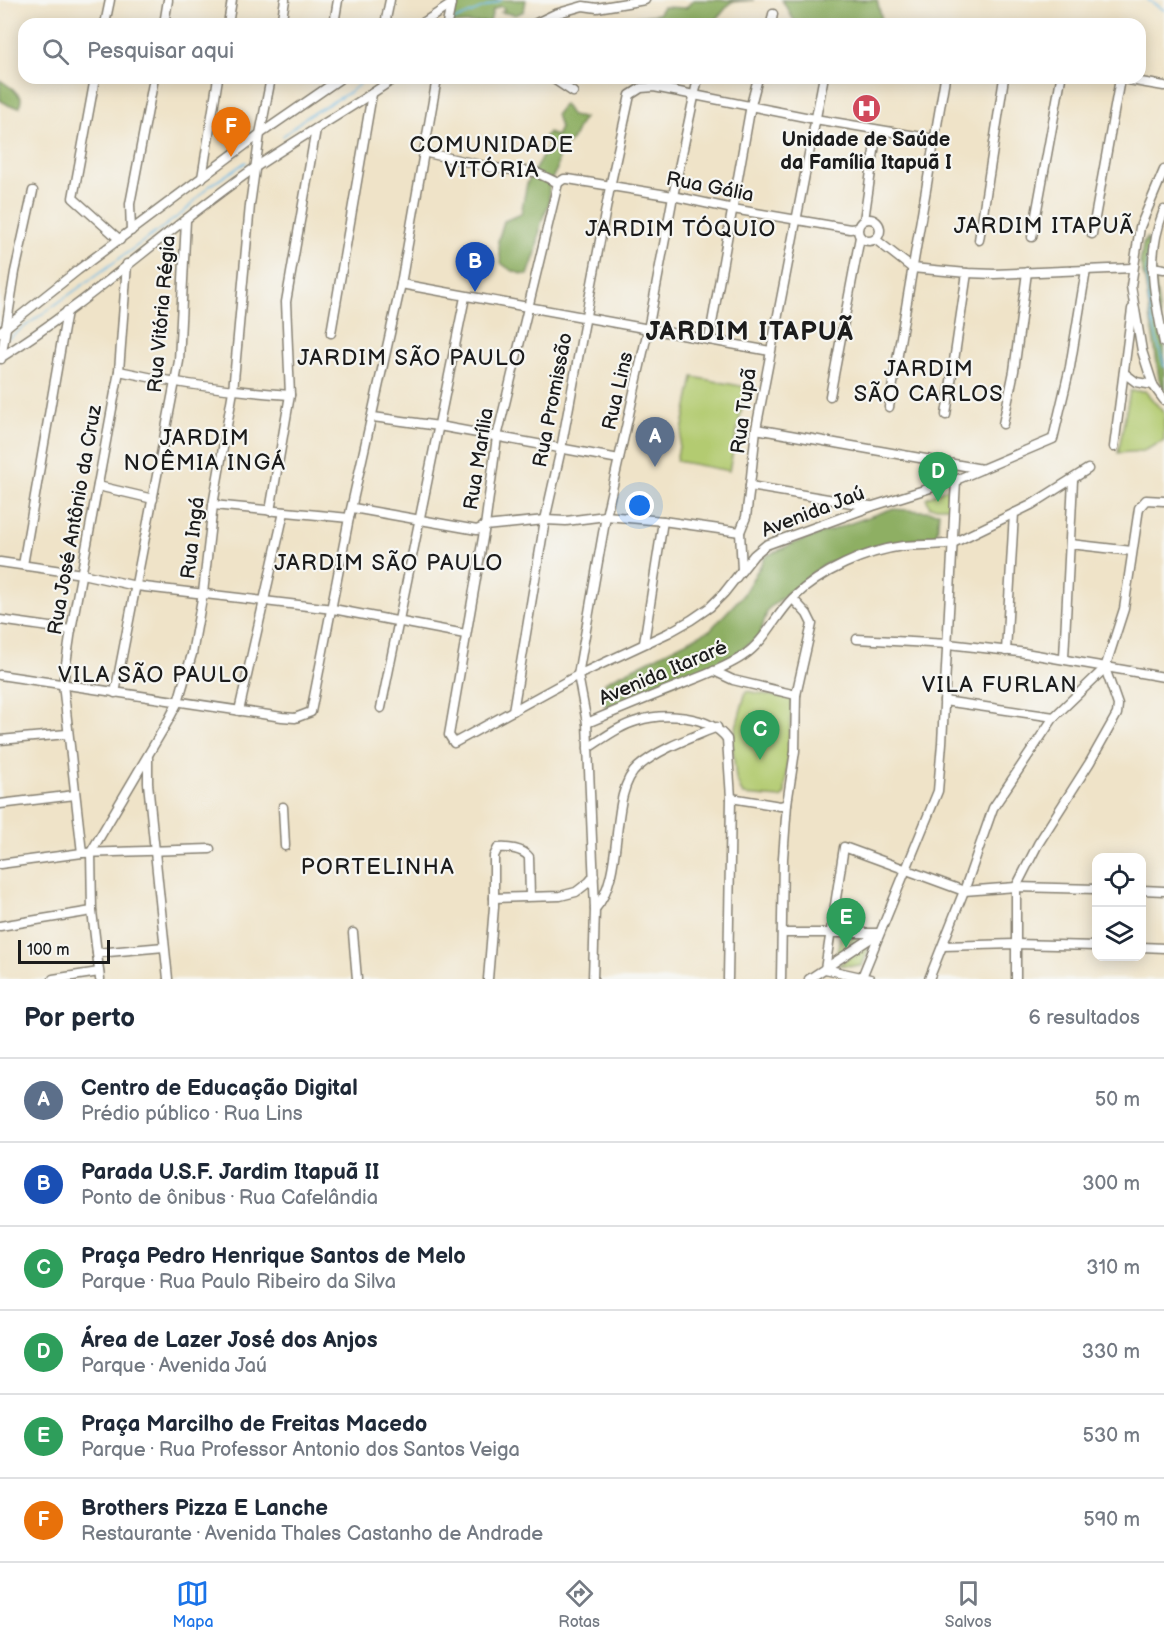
<!DOCTYPE html>
<html lang="pt">
<meta charset="utf-8">
<style>
body{margin:0;font-family:"Balsamiq Sans",sans-serif;background:#f2f2f3;color:#1f2937}
.controls{position:absolute;right:18px;bottom:18px;display:grid;overflow:hidden;border-radius:12px;box-shadow:0 3px 15px #0003}
.controls button{width:54px;height:54px;display:grid;place-items:center;padding:0;border:0;border-bottom:2px solid #e0e1e3;background:#fff;color:#1f2937;font:30px sans-serif}
.scale{position:absolute;left:18px;bottom:15px;width:92px;box-sizing:border-box;padding-left:6px;border:3px solid #1c1c1c;border-top:0;font-size:16px;line-height:21px;white-space:nowrap;color:#1c1c1c;-webkit-text-stroke:4px #f6f6f2;paint-order:stroke}
.you{position:absolute;left:640px;top:506px;width:21px;height:21px;margin:-15px;border:4px solid #fff;border-radius:50%;background:#1a73e8;box-shadow:0 0 0 9px #1a73e833}
.badge{display:grid;place-items:center;width:39px;height:39px;border-radius:50%;background:#1a73e8;color:#fff;font-size:20px;font-weight:700}
.pin{position:absolute;translate:-50% -50px;filter:drop-shadow(0 2px 3px #0008)}
.pin::after{content:'';position:absolute;top:32px;width:21px;height:18px;background:inherit;clip-path:polygon(0 0,100% 0,50% 100%)}
.list{margin:0;padding:0;list-style:none}
h2{display:flex;justify-content:space-between;align-items:center;height:78px;margin:0;padding:0 24px;font-size:26px}
h2 small{font-size:20px;font-weight:400;color:#747a83}
.list li{display:grid;grid-template-columns:39px 1fr auto;gap:18px;align-items:center;box-sizing:border-box;height:84px;padding:0 24px;border-top:2px solid #e0e1e3}
.list b{display:block;font-size:22px;white-space:nowrap}
.list p{margin:0;font-size:20px;white-space:nowrap;color:#747a83}
.list em{font-size:20px;font-style:normal;color:#747a83}
.icon{flex:none;width:33px;height:33px;fill:none;stroke:currentColor;stroke-width:2;stroke-linecap:round;stroke-linejoin:round}
.map{position:relative;flex:none;width:1164px;height:979px;overflow:hidden}
.search{position:absolute;background:#fff;box-shadow:0 3px 15px #0003;left:18px;right:18px;top:18px;height:66px;display:flex;align-items:center;gap:15px;box-sizing:border-box;padding:0 21px;border-radius:18px;color:#747a83;font-size:22px}
.sheet{height:582px;background:#fff}
nav{display:flex;justify-content:space-around;align-items:center;box-sizing:border-box;height:84px;border-top:2px solid #e0e1e3;background:#fff;font-size:16px;color:#747a83}
nav a{display:grid;justify-items:center;gap:3px}
nav .on{color:#1a73e8}
.map>svg:first-child{display:block}
.green{fill:#b3cb71;stroke:#687446;stroke-width:1.5}
.forest{fill:#8eaf63;stroke:#556640;stroke-width:1.5}
.lines{fill:none;stroke-linecap:round;stroke-linejoin:round}
.stream{stroke:#6fbce9;stroke-width:1.5}
.minor-casing{stroke:#868072;stroke-width:11}
.minor{stroke:#fff;stroke-width:8}
.labels{text-anchor:middle;dominant-baseline:central;stroke-width:4.5;stroke-linejoin:round;paint-order:stroke}
.poi-label{font-size:20px;font-weight:bold;fill:#1c1c1c;stroke:#f6f6f2}
.street-label{font-size:20px;fill:#1c1c1c;stroke:#f6f6f2}
.quarter-label{font-size:22px;letter-spacing:1.5px;fill:#1c1c1c;stroke:#f6f6f2}
.district-label{font-size:26px;font-weight:bold;letter-spacing:1.5px;fill:#1c1c1c;stroke:#f6f6f2}
</style>
<div class="map">
<svg width="1164" height="979" viewBox="0 0 1164 979">
<rect width="100%" height="100%" fill="#f6f6f2"/>
<filter id="ink" filterUnits="userSpaceOnUse"><feTurbulence type="fractalNoise" baseFrequency=".0167" numOctaves="2"/><feDisplacementMap in="SourceGraphic" scale="12" xChannelSelector="R" yChannelSelector="G"/><feConvolveMatrix kernelMatrix="1 2 1 2 8 2 1 2 1" color-interpolation-filters="sRGB"/></filter>
<filter id="wash" filterUnits="userSpaceOnUse"><feTurbulence type="fractalNoise" baseFrequency=".008" numOctaves="4" result="noise"/><feDisplacementMap in="SourceGraphic" scale="24" xChannelSelector="R" yChannelSelector="G"/><feGaussianBlur stdDeviation="1.35" result="paint"/><feColorMatrix in="noise" values="0 0 0 0 0 0 0 0 0 0 0 0 0 0 0 0 0 1.4 0 .05"/><feComposite in="paint" operator="in"/></filter>
<g filter="url(#wash)">
<rect width="100%" height="100%" fill="#efe3c8"/>
<g class="green">
<polygon points="693,377 746,387 729,471 676,461"/>
<polygon points="1130,391 1145,391 1164,413 1164,441 1143,451 1118,453"/>
<polygon points="948,488 949,507 930,507 926,498"/>
<polygon points="746,691 792,699 785,793 781,798 743,795 736,779 732,742"/>
<polygon points="840,936 870,936 836,960"/>
<polygon points="871,943 862,966 838,965"/>
</g>
<g class="forest">
<polygon points="469,0 526,0 524,11 516,15 501,12 505,9 500,6 493,10 490,22 447,24 450,5"/>
<polygon points="693,0 754,0 731,2 713,24 628,24 626,18 658,14 663,7 686,8"/>
<polygon points="782,0 877,0 883,24 796,24"/>
<polygon points="0,80 13,89 21,98 20,107 10,106 0,100"/>
<path d="M564,104L572,116L584,118C574,129 576,146 559,147L557,169L549,184V203L541,223L536,252L528,275C517,274 509,270 501,263L498,241L504,221L521,214L527,183L549,145L544,138L548,132L556,136L560,128L556,114Z"/>
<polygon points="1147,238 1151,249 1164,348 1164,392 1159,378 1145,280 1140,263 1143,244"/>
<polygon points="891,509 939,512 937,535 879,547 823,565 768,609 759,637 731,657 627,703 605,709 605,682 710,630 743,595 766,556 792,544"/>
</g>
<g class="lines">
<g class="stream">
<polyline points="1148,0 1164,10"/>
<polyline points="450,22 502,0"/>
<polyline points="283,136 306,117 350,92 367,78"/>
<path d="M1153,234C1138,276 1153,325 1164,367"/>
<polyline points="9,338 184,212 208,187 246,162"/>
</g>
</g>
</g>
<g filter="url(#ink)">
<g class="lines">
<defs>
<g id="minor">
<polyline points="105,24 110,0"/>
<polyline points="164,24 168,0"/>
<polyline points="228,24 232,0"/>
<polyline points="281,24 285,0"/>
<polyline points="334,24 338,0"/>
<polyline points="385,24 390,0"/>
<polyline points="421,24 450,5"/>
<polyline points="447,24 451,4"/>
<polyline points="534,24 555,14 583,6 597,8 645,0"/>
<polyline points="771,24 773,14"/>
<polyline points="95,78 73,198 120,240"/>
<polyline points="552,78 573,92"/>
<polyline points="1117,78 1164,86"/>
<polyline points="423,152 494,168 535,172 558,183"/>
<polyline points="1164,170 1140,227 1131,286 1142,351 1153,385 1164,400"/>
<polyline points="202,178 218,78"/>
<polyline points="558,183 497,437 485,526 449,735 454,743 578,675 668,633 691,620 710,607 724,593 754,555 766,545 873,506 956,480 1053,439 1070,367 1086,270"/>
<polyline points="558,183 564,179 568,179 673,196 733,209 850,229 858,228"/>
<path d="M1164,210C1145,258 1154,294 1164,343"/>
<circle cx="869" cy="230" r="11"/>
<polyline points="864,220 877,130"/>
<polyline points="131,231 130,204 154,78"/>
<polyline points="1092,234 1120,79"/>
<polyline points="1032,237 1061,78"/>
<polyline points="875,239 912,268 967,273 994,274 1133,268"/>
<polyline points="979,240 1004,78"/>
<polyline points="1152,267 1164,269"/>
<polyline points="401,284 770,351"/>
<polyline points="0,332 78,270 260,134 341,78"/>
<polyline points="331,333 372,94"/>
<polyline points="709,340 751,105 758,78"/>
<path d="M0,358C90,302 169,227 256,167C302,136 350,109 395,78"/>
<polyline points="1,359 15,272 33,191"/>
<path d="M119,371C177,384 231,391 290,395"/>
<polyline points="1124,373 1136,382 1153,385"/>
<polyline points="830,396 860,237"/>
<polyline points="889,407 945,78"/>
<polyline points="946,415 967,273"/>
<polyline points="373,417 439,426 619,459"/>
<polyline points="1003,424 1014,371 1027,272"/>
<polyline points="756,429 982,469"/>
<polyline points="1114,447 1132,309"/>
<polyline points="98,486 153,499"/>
<polyline points="750,486 870,506"/>
<polyline points="213,505 349,518"/>
<polyline points="353,508 477,530 485,526 545,520 566,521 606,516 663,521 740,532"/>
<polyline points="270,511 290,395 286,302 316,129"/>
<polyline points="1070,544 1132,551"/>
<polyline points="0,562 82,574 136,586 333,609 465,634"/>
<polyline points="23,565 67,311"/>
<polyline points="742,570 740,532 746,517 750,486 756,429 823,81"/>
<polyline points="0,620 71,630"/>
<polyline points="857,639 948,644 1019,652 1164,677"/>
<polyline points="644,643 663,521"/>
<polyline points="1006,651 1014,513"/>
<polyline points="1064,658 1073,480"/>
<polyline points="714,671 733,680 796,695"/>
<polyline points="0,675 282,717 295,718 311,712 349,518 401,284 437,78"/>
<polyline points="115,693 179,361 186,220"/>
<polyline points="944,701 1054,717"/>
<polyline points="381,708 465,297"/>
<polyline points="239,711 284,512"/>
<polyline points="513,711 545,520 561,449 610,187 630,95 641,88 654,87 815,119 934,139"/>
<path d="M587,723C618,710 649,697 680,685C701,676 724,669 743,656C765,642 775,616 793,598C821,571 865,551 903,546C920,544 936,546 953,543L1031,505L1088,469"/>
<polyline points="0,740 67,734"/>
<path d="M588,748C604,738 619,726 637,721C663,712 710,715 727,739L731,798L728,979"/>
<polyline points="148,758 148,783 168,979"/>
<polyline points="731,798 780,806 787,804"/>
<polyline points="0,804 75,795"/>
<polyline points="283,807 285,846"/>
<polyline points="82,853 63,684 71,630 119,371 127,264"/>
<polyline points="0,864 82,853 210,849"/>
<polyline points="1142,890 1164,891"/>
<polyline points="494,898 560,896 576,892 589,882 594,876"/>
<path d="M595,909C626,875 608,792 638,767C660,748 691,738 717,727"/>
<polyline points="0,926 92,911"/>
<polyline points="353,933 357,979"/>
<polyline points="782,933 879,933"/>
<polyline points="943,946 1015,944 1096,946"/>
<polyline points="1142,947 1164,948"/>
<polyline points="97,953 164,947"/>
<polyline points="825,969 844,847 964,891 1016,887 1096,889"/>
<polyline points="825,969 870,979"/>
<polyline points="862,977 938,791 942,743 956,480"/>
<polyline points="53,979 99,972"/>
<polyline points="100,979 92,911 91,852 168,721 178,702 192,654 203,593 213,505 233,391 250,205 260,134 271,78"/>
<path d="M488,979L494,907V856L498,848C508,847 523,849 529,857L530,896"/>
<polyline points="593,979 595,909 587,723 578,675 606,516 648,330 673,196 698,78"/>
<polyline points="781,979 783,858 787,804 795,751 796,695 812,624 807,614 793,599"/>
<polyline points="809,979 879,933"/>
<polyline points="929,979 964,891 993,808 1054,717 1105,668"/>
<polyline points="1016,979 1016,887 1038,844 1090,762 1117,714 1118,705 1105,668 1124,609 1139,508 1146,500 1164,501"/>
</g>
</defs>
<use href="#minor" class="minor-casing"/>
<use href="#minor" class="minor"/>
</g>
</g>
<defs>
<symbol id="hospital-disc" viewBox="-11 -11 22 22"><circle r="9.5" fill="#d1495b" stroke="#f6f6f2"/><path d="M-5-5h3v3.5h4V-5h3V5h-3V1.5h-4V5h-3Z" fill="#fff"/></symbol>
</defs>
<g fill-rule="evenodd">
<use href="#hospital-disc" x="850" y="92" width="33" height="33"/>
</g>
<g class="labels">
<g class="poi-label">
<text x="866" y="140">Unidade de Saúde<tspan x="866" dy="23">da Família Itapuã I</tspan></text>
</g>
<g class="street-label">
<text transform="translate(710 187) rotate(11)">Rua Gália</text>
<text transform="translate(162 314) rotate(-85)">Rua Vitória Régia</text>
<text transform="translate(618 391) rotate(-77)">Rua Lins</text>
<text transform="translate(553 400) rotate(-79)">Rua Promissão</text>
<text transform="translate(744 411) rotate(-82)">Rua Tupã</text>
<text transform="translate(479 459) rotate(-81)">Rua Marília</text>
<text transform="translate(813 512) rotate(-21)">Avenida Jaú</text>
<text transform="translate(75 520) rotate(-80)">Rua José Antônio da Cruz</text>
<text transform="translate(193 538) rotate(-83)">Rua Ingá</text>
<text transform="translate(663 673) rotate(-23)">Avenida Itararé</text>
</g>
<g class="quarter-label">
<text x="492" y="145">COMUNIDADE<tspan x="492" dy="25">VITÓRIA</tspan></text>
<text x="1044" y="226">JARDIM ITAPUÃ</text>
<text x="681" y="229">JARDIM TÓQUIO</text>
<text x="412" y="358">JARDIM SÃO PAULO</text>
<text x="929" y="369">JARDIM<tspan x="929" dy="25">SÃO CARLOS</tspan></text>
<text x="205" y="438">JARDIM<tspan x="205" dy="25">NOÊMIA INGÁ</tspan></text>
<text x="389" y="563">JARDIM SÃO PAULO</text>
<text x="154" y="675">VILA SÃO PAULO</text>
<text x="1000" y="685">VILA FURLAN</text>
<text x="378" y="867">PORTELINHA</text>
</g>
<g class="district-label">
<text x="750" y="332">JARDIM ITAPUÃ</text>
</g>
</g>
</svg>
<div class="controls">
<button><svg class="icon" aria-label="locate" viewBox="0 0 24 24"><circle cx="12" cy="12" r="6"/><path d="M12 2v4M12 18v4M2 12h4M18 12h4"/></svg></button>
<button><svg class="icon" aria-label="layers" viewBox="0 0 24 24"><path d="M12 4l9 5-9 5-9-5zM3 14l9 5 9-5"/></svg></button>
</div>
<div class="scale">100 m</div>
<div class="you"></div>
<div class="pin badge" style="left:655px;top:467px;background:#5c6f8a">A</div>
<div class="pin badge" style="left:475px;top:292px;background:#1a4fb4">B</div>
<div class="pin badge" style="left:760px;top:760px;background:#2e9e5b">C</div>
<div class="pin badge" style="left:938px;top:502px;background:#2e9e5b">D</div>
<div class="pin badge" style="left:846px;top:948px;background:#2e9e5b">E</div>
<div class="pin badge" style="left:231px;top:157px;background:#e8710a">F</div>
<div class="search"><svg class="icon" aria-label="search" viewBox="0 0 24 24"><circle cx="10" cy="10" r="6"/><path d="M15 15l6 6"/></svg>Pesquisar aqui</div>
</div>
<section class="sheet">
<h2>Por perto<small>6 resultados</small></h2>
<ul class="list">
<li><span class="badge" style="background:#5c6f8a">A</span><div><b>Centro de Educação Digital</b><p>Prédio público · Rua Lins</p></div><em>50 m</em></li>
<li><span class="badge" style="background:#1a4fb4">B</span><div><b>Parada U.S.F. Jardim Itapuã II</b><p>Ponto de ônibus · Rua Cafelândia</p></div><em>300 m</em></li>
<li><span class="badge" style="background:#2e9e5b">C</span><div><b>Praça Pedro Henrique Santos de Melo</b><p>Parque · Rua Paulo Ribeiro da Silva</p></div><em>310 m</em></li>
<li><span class="badge" style="background:#2e9e5b">D</span><div><b>Área de Lazer José dos Anjos</b><p>Parque · Avenida Jaú</p></div><em>330 m</em></li>
<li><span class="badge" style="background:#2e9e5b">E</span><div><b>Praça Marcilho de Freitas Macedo</b><p>Parque · Rua Professor Antonio dos Santos Veiga</p></div><em>530 m</em></li>
<li><span class="badge" style="background:#e8710a">F</span><div><b>Brothers Pizza E Lanche</b><p>Restaurante · Avenida Thales Castanho de Andrade</p></div><em>590 m</em></li>
</ul>
</section>
<nav>
<a class="on"><svg class="icon" aria-label="map" viewBox="0 0 24 24"><path d="M3 6l6-2 6 2 6-2v14l-6 2-6-2-6 2zM9 4v14M15 6v14"/></svg>Mapa</a>
<a><svg class="icon" aria-label="directions" viewBox="0 0 24 24"><path d="M12 3l9 9-9 9-9-9zM9 14v-3h6M13 9l2 2-2 2"/></svg>Rotas</a>
<a><svg class="icon" aria-label="saved" viewBox="0 0 24 24"><path d="M7 4h10v16l-5-4-5 4z"/></svg>Salvos</a>
</nav>
